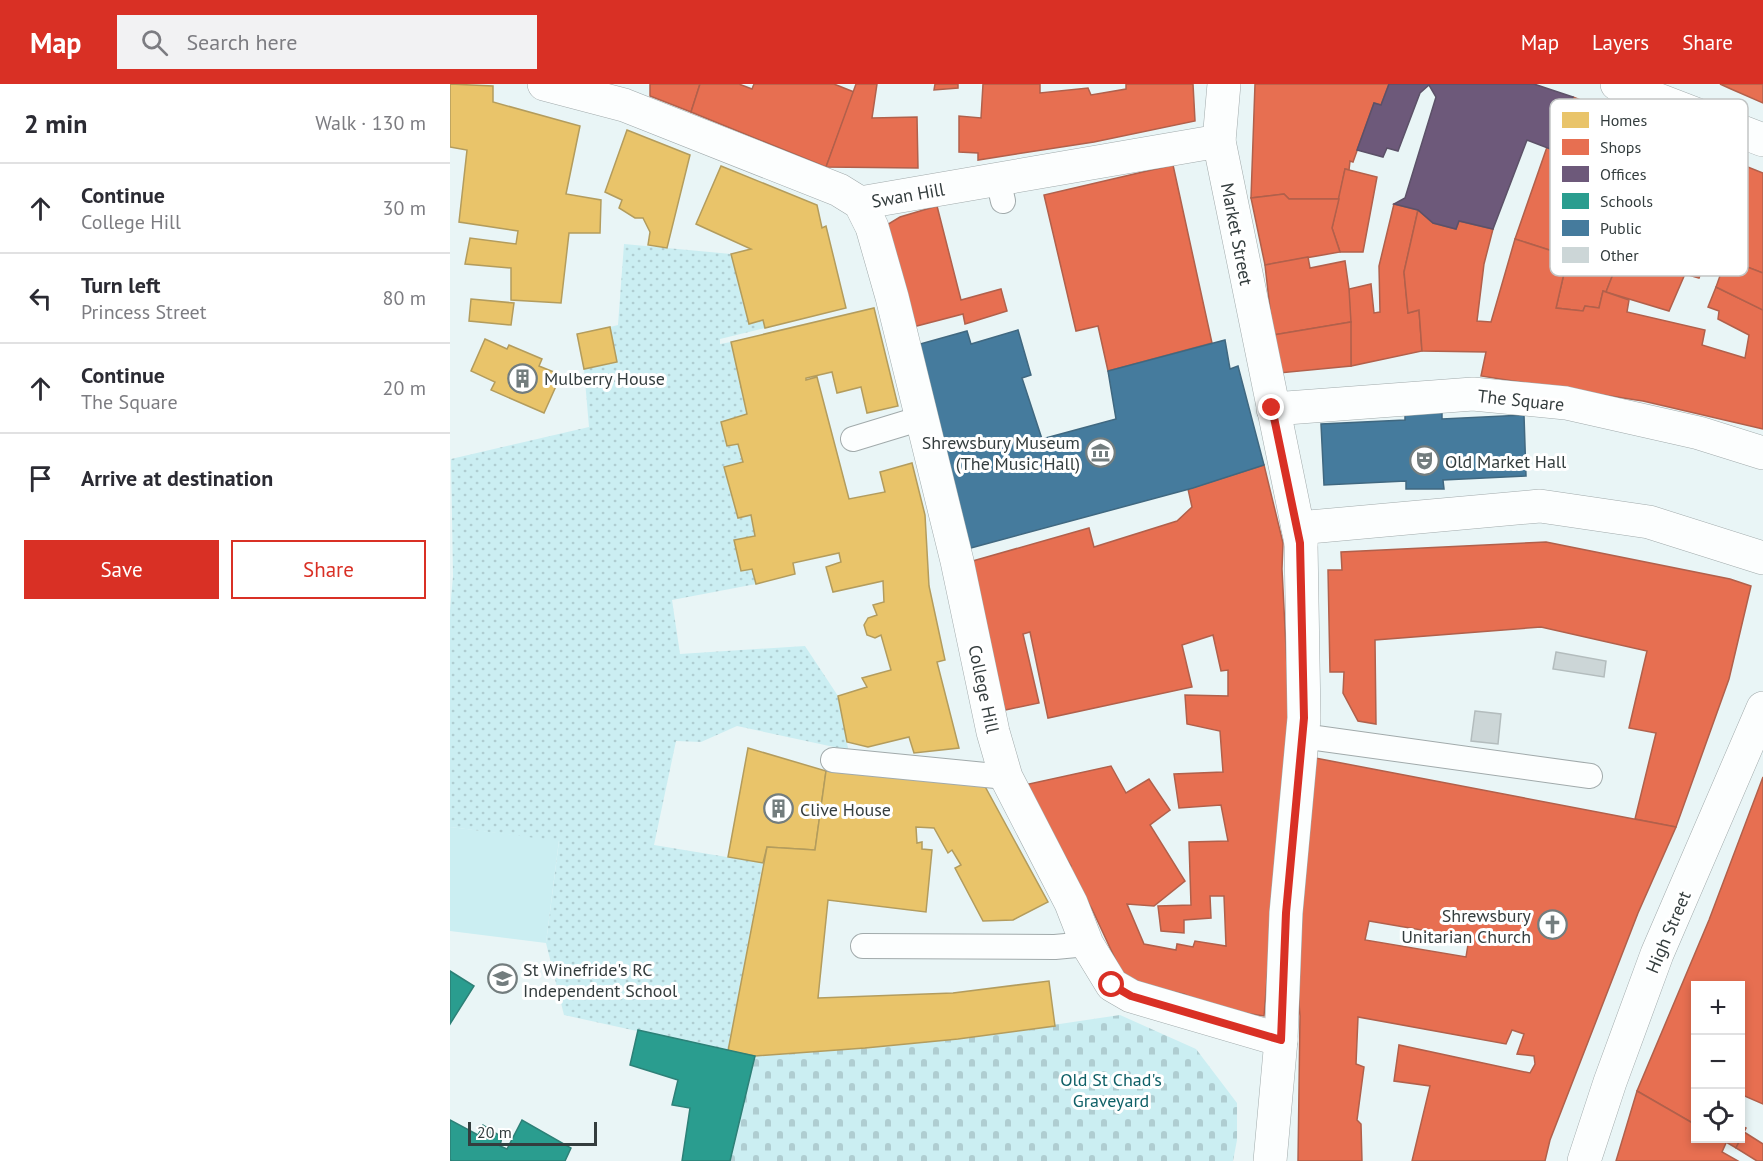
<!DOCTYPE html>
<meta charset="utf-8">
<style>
body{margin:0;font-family:"PT Sans",sans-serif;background:#f2f2f3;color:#2b2b33}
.controls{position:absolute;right:18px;bottom:18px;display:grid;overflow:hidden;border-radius:0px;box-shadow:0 3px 9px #0003}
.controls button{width:54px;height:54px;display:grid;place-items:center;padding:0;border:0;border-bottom:2px solid #e1e1e2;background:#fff;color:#2b2b33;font:30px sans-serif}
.scale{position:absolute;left:18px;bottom:15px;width:129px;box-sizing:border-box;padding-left:6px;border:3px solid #343d3e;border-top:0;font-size:16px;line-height:21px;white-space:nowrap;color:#343d3e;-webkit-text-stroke:4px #fff;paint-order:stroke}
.stop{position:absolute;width:18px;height:18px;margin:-14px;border:4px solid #d93025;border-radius:50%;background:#fff}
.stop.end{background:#d93025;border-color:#fff;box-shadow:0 2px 6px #0008}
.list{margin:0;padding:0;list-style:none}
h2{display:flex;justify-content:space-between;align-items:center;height:78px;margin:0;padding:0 24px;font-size:26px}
h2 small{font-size:20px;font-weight:400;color:#7c7c81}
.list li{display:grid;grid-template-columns:39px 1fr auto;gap:18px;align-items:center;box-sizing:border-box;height:90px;padding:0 24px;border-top:2px solid #e1e1e2}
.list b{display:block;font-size:22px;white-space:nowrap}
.list p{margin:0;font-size:20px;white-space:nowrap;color:#7c7c81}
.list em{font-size:20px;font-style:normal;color:#7c7c81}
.actions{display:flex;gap:12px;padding:18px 24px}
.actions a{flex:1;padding:14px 0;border:2px solid #d93025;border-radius:0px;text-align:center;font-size:21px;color:#d93025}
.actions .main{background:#d93025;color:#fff}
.icon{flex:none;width:33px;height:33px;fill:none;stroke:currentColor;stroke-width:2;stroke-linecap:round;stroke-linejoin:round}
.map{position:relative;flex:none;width:1313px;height:1077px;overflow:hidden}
header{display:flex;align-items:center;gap:36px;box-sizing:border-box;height:84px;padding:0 30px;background:#d93025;color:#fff}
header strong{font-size:28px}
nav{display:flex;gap:33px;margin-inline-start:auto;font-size:21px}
.search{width:420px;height:54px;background:#f2f2f3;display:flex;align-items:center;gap:15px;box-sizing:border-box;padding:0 21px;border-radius:0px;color:#7c7c81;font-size:22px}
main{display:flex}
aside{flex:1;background:#fff}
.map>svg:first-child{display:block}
.grass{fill:#cbeef2}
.cemetery{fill:url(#cemetery-stones)}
.garden{fill:url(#garden-dots)}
.homes{fill:#e9c46a;stroke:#b39c5d;stroke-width:1.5}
.shops{fill:#e76f51;stroke:#b1604b;stroke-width:1.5;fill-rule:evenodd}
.offices{fill:#6d597a;stroke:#5c5168;stroke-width:1.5}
.schools{fill:#2a9d8f;stroke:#2d8077;stroke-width:1.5}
.public{fill:#457b9d;stroke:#406880;stroke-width:1.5}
.building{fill:#ccd6d7;stroke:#b3bcbd;stroke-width:1.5}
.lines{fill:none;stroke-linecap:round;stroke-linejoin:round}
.service-casing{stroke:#a1aaab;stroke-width:26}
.pedestrian-casing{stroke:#a1aaab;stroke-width:34}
.minor-casing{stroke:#a1aaab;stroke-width:34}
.tertiary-casing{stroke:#a1aaab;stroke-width:34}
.service{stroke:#fcfefe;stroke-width:24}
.pedestrian{stroke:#fcfefe;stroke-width:33}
.minor{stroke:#fcfefe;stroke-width:33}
.tertiary{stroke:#fcfefe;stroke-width:33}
.route{stroke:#d93025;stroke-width:8}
.labels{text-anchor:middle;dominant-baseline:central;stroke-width:6;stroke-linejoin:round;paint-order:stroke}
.street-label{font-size:18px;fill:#343d3e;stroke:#fff}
.poi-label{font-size:18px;fill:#343d3e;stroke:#fff;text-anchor:start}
.park-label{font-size:18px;fill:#0f6067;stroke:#fff}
.key{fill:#fff;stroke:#c2c5c5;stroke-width:1.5}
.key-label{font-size:16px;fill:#343d3e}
</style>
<header>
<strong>Map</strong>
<div class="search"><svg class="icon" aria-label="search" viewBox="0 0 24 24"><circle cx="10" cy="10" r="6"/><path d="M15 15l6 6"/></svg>Search here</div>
<nav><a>Map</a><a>Layers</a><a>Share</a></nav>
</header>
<main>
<aside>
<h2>2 min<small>Walk · 130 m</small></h2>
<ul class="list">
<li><svg class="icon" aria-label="ahead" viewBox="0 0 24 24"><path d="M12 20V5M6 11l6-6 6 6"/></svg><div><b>Continue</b><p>College Hill</p></div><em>30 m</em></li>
<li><svg class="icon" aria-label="left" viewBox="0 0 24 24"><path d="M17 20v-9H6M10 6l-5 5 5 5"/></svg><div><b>Turn left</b><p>Princess Street</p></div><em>80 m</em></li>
<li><svg class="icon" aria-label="ahead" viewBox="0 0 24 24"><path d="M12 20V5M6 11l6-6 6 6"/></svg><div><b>Continue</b><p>The Square</p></div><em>20 m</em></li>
<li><svg class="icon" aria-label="arrive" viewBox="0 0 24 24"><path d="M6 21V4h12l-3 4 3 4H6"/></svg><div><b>Arrive at destination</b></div></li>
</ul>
<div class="actions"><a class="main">Save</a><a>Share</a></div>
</aside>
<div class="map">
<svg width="1313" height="1077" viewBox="0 0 1313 1077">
<defs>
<pattern id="cemetery-stones" width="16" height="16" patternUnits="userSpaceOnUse" patternTransform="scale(1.5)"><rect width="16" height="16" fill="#cbeef2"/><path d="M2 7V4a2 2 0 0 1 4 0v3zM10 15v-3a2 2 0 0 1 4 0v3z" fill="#afcdd1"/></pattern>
<pattern id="garden-dots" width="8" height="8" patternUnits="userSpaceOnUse" patternTransform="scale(1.5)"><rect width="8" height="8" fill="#cbeef2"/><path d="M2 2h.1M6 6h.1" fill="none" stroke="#afcdd1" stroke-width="1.8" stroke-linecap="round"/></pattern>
</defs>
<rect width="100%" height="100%" fill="#e9f5f6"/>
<polygon class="grass" points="0,743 109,756 96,859 0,847"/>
<polygon class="cemetery" points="670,931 746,965 787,1019 787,1056 783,1077 280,1077 305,972 508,955"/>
<polygon class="garden" points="174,160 281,170 299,239 313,236 315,244 270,255 270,260 281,258 297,330 271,339 277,362 288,360 293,378 274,384 288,434 301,431 305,452 284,457 291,486 302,485 306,500 222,516 230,570 355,562 388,612 397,658 398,666 287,642 251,658 226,657 204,761 313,779 278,967 114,931 96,859 109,757 0,743 0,527 3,492 1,375 139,343 134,285 167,278 160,243 168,241"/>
<g class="homes">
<polygon points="0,0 43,2 43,18 130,42 116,110 151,116 150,149 119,149 111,219 61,216 61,184 15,180 20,154 66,160 68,147 9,138 17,66 0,63"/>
<polygon points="177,46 240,71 217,164 198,161 200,148 193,134 185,134 169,124 172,116 155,108"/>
<polygon points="271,82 367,121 372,144 376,142 396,224 315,244 313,236 299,240 281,170 301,165 246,140"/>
<polygon points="21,215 64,219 61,241 19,237"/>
<polygon points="424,224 448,322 417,329 411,303 387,309 382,288 356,294 356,296 367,293 399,415 435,408 430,388 462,379 475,431 479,502 495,576 487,578 509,664 464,669 459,653 418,663 397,658 388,612 417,603 412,594 441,586 431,551 425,554 417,551 414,541 418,534 427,531 423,521 434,518 433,497 383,508 376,483 391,478 389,469 343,479 345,490 306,500 302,485 291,487 284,456 305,452 301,431 288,434 274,383 293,378 288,360 277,362 271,338 297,330 281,258"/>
<polygon points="160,243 167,278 134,285 127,250"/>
<polygon points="35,255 57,265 59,261 92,275 89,282 111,291 94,329 41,306 45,298 21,287"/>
<polygon points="298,664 376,687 365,766 317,763 313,779 278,773"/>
<polygon points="376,687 532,697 598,818 563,836 533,837 505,784 511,781 502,766 498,769 484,744 466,743 467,759 472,758 472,765 482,766 476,828 378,816 368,914 503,909 599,897 605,942 508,955 415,964 305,972 278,967 317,763 365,766"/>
</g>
<g class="shops">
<polygon points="200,0 250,0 241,28 200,12"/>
<polygon points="250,0 289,0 302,5 304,0 384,0 404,8 376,83 241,28"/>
<polygon points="406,0 427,0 422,34 467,33 468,84 376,83"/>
<polygon points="485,0 508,0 508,4 484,6"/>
<polygon points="533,0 590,0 590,9 638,4 641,11 676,5 676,0 743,0 745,37 644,58 528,76 528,69 509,68 509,32 531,34"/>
<polygon points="805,0 939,0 931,21 924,19 903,78 900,77 899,86 895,85 889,115 839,115 834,110 801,114"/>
<polygon points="1270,0 1313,0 1313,19 1281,5"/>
<polygon points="1123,13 1205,46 1192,82 1204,86 1156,208 1153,207 1149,224 1135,222 1133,227 1106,224 1118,172 1065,155 1097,63 1103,66"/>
<polygon points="1205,46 1313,89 1313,189 1279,176 1271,189 1254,181 1249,194 1235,190 1219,227 1156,208 1204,86 1192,82"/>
<polygon points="723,81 762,259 658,287 648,242 626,247 594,111"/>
<polygon points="895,85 927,93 913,168 890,168 882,144"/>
<polygon points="834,110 839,115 889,115 882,144 890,168 815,181 801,114"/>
<polygon points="944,120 968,126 954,188 958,229 969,226 972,267 901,282 899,205 921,200 924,229 930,228 929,182"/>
<polygon points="487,122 511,216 551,205 557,227 515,240 513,230 459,244 435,142 450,133"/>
<polygon points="968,126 983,139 1006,145 1009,137 1043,145 1034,180 1027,237 1041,238 1065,155 1118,172 1106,224 1133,227 1135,222 1149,224 1153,207 1179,216 1177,228 1255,246 1252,261 1295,274 1299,251 1268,235 1269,227 1258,223 1266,203 1313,226 1313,345 1193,317 1031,292 1036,268 972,267 969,226 958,229 954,188"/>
<polygon points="858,173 860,184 895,177 899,205 901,238 823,251 815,181"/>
<polygon points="1279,176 1313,189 1313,226 1266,203 1271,189"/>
<polygon points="901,238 901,282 829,289 823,251"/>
<polygon points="814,381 833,459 832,485 839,623 814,932 763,924 734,910 676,898 642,825 618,784 621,782 570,702 661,682 676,709 699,695 720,726 700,741 735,797 704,822 677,820 694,860 726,866 727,860 743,863 745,857 776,862 774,812 760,812 761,834 734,836 734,849 711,847 708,822 741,821 739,758 778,757 771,721 729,724 724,690 773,688 770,647 737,640 735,611 778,612 778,586 771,587 763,551 732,561 742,603 598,634 580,548 573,550 589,619 555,626 519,478 639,444 644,463 727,437 742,423 738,405"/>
<polygon points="1096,458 1280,495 1301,502 1279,595 1226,743 1185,735 1206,649 1179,644 1197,567 1091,543 925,556 926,640 908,637 893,609 894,588 880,588 878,486 892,486 891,468"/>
<path d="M860,673L1226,743L1188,829L1100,1056L1095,1077H962L980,1002L944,997L949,961L1080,989L1085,980L1084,972L1067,970L1074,950L1062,946L1056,960L908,933L906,980L914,983L907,1036L911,1040L912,1077H848L850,932L848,906ZM919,837L1019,854L1016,873L915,856Z"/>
<polygon points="1313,693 1313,1020 1290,1010 1290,902 1246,902 1246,1041 1187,1007 1259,836"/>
<polygon points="1187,1007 1246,1041 1246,1054 1269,1054 1276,1059 1272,1068 1288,1077 1166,1077"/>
<polygon points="1290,1041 1296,1044 1286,1064 1269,1054 1290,1054"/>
<polygon points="1294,1048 1313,1060 1313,1077 1307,1077 1286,1064"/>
</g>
<polygon class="offices" points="939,0 1084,0 1123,13 1103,66 1077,56 1043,145 1009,137 1006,145 983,139 968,126 944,120 955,114 986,13 979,1 970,9 948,67 937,64 933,73 907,66 924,19 931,21"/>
<g class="schools">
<polygon points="0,887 24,902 0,940"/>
<polygon points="188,946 305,972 280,1077 232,1077 240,1024 222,1021 228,996 180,981"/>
<polygon points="0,1036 28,1051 33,1041 52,1053 50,1062 57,1065 72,1036 121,1064 115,1077 2,1077 0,1076"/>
</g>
<g class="public">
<polygon points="568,246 581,291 572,294 592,355 666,335 658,287 775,256 780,285 788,282 814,381 743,404 517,465 463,262 517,247 521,260"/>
<polygon points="992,324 992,335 1074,331 1076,392 993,396 994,405 956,405 956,397 874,401 871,340 955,336 955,325"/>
</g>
<g class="building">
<polygon points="1106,568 1156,577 1154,593 1103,585"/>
<polygon points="1025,627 1051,630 1048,660 1021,657"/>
</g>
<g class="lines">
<defs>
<g id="service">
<polyline points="548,95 553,117"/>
<polyline points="403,355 472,334"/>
<polyline points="852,652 1140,692"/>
<polyline points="383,676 556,693"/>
<polyline points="413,862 605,863 637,860"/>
</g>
<g id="pedestrian">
<polyline points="774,0 769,57 851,459"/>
<polyline points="410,119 769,57"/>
<polyline points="823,325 1023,310 1116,319 1249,349 1313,369"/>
<polyline points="848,444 1090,422 1199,438 1313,474"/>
</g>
<g id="minor">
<polyline points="94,0 174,21 389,106 410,119 422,143 442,213 507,477 543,648 556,693 621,819 637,860 662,901 681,912 831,956"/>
<polyline points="820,1077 831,956 836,829 854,634 851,459"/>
</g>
<g id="tertiary">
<polyline points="1167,0 1313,56"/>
<polyline points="1134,1077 1160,998 1207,870 1313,624"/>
</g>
</defs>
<use href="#service" class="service-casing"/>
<use href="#pedestrian" class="pedestrian-casing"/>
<use href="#minor" class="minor-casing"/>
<use href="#tertiary" class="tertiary-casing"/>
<use href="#service" class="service"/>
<use href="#pedestrian" class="pedestrian"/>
<use href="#minor" class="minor"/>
<use href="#tertiary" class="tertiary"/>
</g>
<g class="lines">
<polyline class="route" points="662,901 681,912 831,956 836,829 854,634 850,459 822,324"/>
</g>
<defs>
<symbol id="building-ring" viewBox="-11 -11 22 22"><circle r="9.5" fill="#fff" stroke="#737d7e" stroke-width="1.5"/><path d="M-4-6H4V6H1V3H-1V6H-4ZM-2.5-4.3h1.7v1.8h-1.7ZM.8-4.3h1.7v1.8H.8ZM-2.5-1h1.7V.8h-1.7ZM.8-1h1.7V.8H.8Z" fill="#737d7e"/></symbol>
<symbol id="museum-ring" viewBox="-11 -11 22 22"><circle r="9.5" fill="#fff" stroke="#737d7e" stroke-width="1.5"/><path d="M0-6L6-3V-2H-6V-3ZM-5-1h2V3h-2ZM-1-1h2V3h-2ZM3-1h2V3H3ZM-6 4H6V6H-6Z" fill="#737d7e"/></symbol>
<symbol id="theatre-ring" viewBox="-11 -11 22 22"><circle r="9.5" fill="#fff" stroke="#737d7e" stroke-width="1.5"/><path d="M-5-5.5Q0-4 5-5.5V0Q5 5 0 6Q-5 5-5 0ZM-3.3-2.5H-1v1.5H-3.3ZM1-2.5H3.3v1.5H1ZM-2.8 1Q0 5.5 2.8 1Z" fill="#737d7e"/></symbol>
<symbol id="church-ring" viewBox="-11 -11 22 22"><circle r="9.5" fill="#fff" stroke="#737d7e" stroke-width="1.5"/><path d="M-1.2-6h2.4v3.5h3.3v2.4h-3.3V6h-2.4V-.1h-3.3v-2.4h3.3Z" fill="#737d7e"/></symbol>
<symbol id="school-ring" viewBox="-11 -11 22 22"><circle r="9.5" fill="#fff" stroke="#737d7e" stroke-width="1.5"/><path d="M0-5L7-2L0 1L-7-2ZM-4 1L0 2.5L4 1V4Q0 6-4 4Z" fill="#737d7e"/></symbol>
</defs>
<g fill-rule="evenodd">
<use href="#building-ring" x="56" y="278" width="33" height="33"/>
<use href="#museum-ring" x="634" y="352" width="33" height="33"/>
<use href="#theatre-ring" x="958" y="360" width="33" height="33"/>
<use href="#building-ring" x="312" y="708" width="33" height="33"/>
<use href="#church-ring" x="1086" y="824" width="33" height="33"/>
<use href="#school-ring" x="36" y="878" width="33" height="33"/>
</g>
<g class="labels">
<g class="street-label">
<text transform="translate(458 111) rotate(-10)">Swan Hill</text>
<text transform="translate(787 150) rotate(79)">Market Street</text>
<text transform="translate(1071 316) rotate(6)">The Square</text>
<text transform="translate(534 605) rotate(78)">College Hill</text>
<text transform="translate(1218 848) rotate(-67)">High Street</text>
</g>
<g class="poi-label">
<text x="94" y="294">Mulberry House</text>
<text x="630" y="358" text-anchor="end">Shrewsbury Museum<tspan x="630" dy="21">(The Music Hall)</tspan></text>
<text x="995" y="377">Old Market Hall</text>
<text x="350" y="725">Clive House</text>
<text x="1081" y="831" text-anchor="end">Shrewsbury<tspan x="1081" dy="21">Unitarian Church</tspan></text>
<text x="73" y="885">St Winefride's RC<tspan x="73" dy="21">Independent School</tspan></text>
</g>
<g class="park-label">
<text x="661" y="995">Old St Chad's<tspan x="661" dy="21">Graveyard</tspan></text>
</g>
</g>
<rect x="1100" y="15" width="198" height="177" rx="9" class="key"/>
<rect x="1112" y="28" width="27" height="16" fill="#e9c46a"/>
<rect x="1112" y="55" width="27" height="16" fill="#e76f51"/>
<rect x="1112" y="82" width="27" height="16" fill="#6d597a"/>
<rect x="1112" y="109" width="27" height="16" fill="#2a9d8f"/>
<rect x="1112" y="136" width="27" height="16" fill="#457b9d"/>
<rect x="1112" y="163" width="27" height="16" fill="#ccd6d7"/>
<g class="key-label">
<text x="1150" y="42">Homes</text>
<text x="1150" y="69">Shops</text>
<text x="1150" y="96">Offices</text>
<text x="1150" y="123">Schools</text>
<text x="1150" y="150">Public</text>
<text x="1150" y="177">Other</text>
</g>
</svg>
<div class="controls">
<button>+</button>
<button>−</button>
<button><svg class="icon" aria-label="locate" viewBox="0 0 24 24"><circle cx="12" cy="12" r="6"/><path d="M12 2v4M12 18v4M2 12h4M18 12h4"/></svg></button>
</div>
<div class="scale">20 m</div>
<div class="stop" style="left:662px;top:901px"></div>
<div class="stop end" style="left:822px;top:324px"></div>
</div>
</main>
